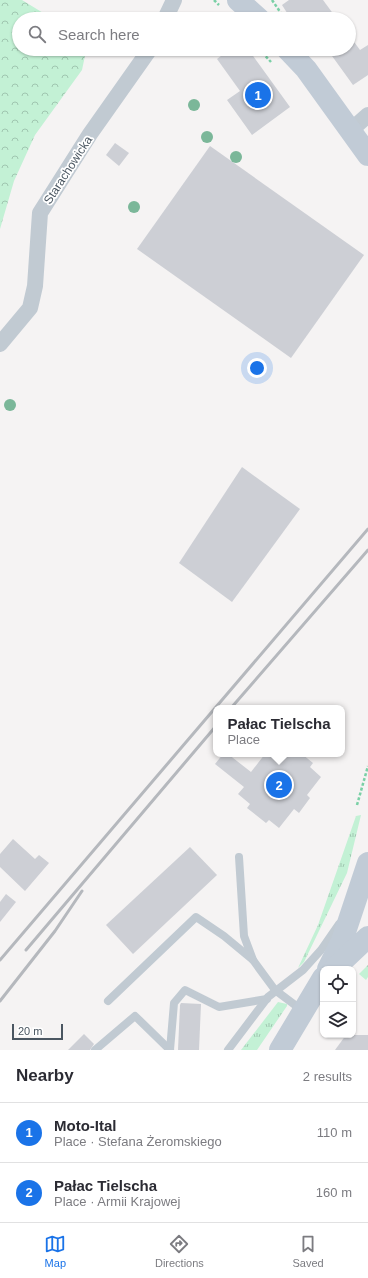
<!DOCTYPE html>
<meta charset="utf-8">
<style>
body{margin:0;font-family:Arial,sans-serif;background:#f7f7f7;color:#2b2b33}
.controls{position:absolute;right:12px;bottom:12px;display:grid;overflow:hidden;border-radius:8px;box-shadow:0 1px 3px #0004}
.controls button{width:36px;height:36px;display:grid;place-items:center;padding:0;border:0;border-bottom:1px solid #e1e1e2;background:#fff;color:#2b2b33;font:20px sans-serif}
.scale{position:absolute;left:12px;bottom:10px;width:51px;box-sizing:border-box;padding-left:4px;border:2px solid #4a5661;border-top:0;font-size:11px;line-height:14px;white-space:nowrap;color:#4a5661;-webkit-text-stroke:3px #fff;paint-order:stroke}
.you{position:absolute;left:257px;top:368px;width:14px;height:14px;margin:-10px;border:3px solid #fff;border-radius:50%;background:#1a73e8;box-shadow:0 0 0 6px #1a73e833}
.badge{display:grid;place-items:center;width:26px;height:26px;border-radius:50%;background:#1a73e8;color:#fff;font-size:13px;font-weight:700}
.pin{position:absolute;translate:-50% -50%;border:2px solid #fff;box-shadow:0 1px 4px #0006}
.popup{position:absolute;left:213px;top:705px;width:132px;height:52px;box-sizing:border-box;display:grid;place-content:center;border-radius:8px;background:#fff;filter:drop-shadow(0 1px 3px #0005);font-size:13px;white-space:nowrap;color:#7c7c81}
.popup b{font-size:15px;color:#2b2b33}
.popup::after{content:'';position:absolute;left:50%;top:100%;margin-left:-8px;border:8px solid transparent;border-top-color:#fff}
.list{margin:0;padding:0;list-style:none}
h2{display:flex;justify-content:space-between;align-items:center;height:52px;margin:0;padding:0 16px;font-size:17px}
h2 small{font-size:13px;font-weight:400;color:#7c7c81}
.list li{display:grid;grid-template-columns:26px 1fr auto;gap:12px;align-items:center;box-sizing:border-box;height:60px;padding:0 16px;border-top:1px solid #e1e1e2}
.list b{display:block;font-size:15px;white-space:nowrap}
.list p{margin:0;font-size:13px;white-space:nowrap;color:#7c7c81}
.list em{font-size:13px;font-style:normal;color:#7c7c81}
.icon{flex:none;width:22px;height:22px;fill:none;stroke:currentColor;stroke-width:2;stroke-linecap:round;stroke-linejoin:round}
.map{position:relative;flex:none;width:368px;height:1050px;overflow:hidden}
.search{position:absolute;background:#fff;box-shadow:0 1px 3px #0004;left:12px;right:12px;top:12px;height:44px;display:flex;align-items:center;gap:10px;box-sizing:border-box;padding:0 14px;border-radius:22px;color:#7c7c81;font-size:15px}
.sheet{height:172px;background:#fff}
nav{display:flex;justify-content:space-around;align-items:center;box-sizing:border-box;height:56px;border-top:1px solid #e1e1e2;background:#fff;font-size:11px;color:#7c7c81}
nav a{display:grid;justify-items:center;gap:2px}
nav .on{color:#1a73e8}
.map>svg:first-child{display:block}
.grass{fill:url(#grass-tufts)}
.forest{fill:url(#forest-crowns)}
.building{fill:#cdcfd5}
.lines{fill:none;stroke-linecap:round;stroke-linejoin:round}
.path{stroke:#7ad0a6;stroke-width:2.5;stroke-dasharray:3 2;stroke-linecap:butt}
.service{stroke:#c1cad2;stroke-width:8}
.minor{stroke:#c1cad2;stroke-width:16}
.secondary{stroke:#c1cbd6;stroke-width:22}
.rail{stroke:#b5b8bd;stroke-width:3}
.tree{fill:#7bb799}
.labels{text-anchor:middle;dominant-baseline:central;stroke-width:3.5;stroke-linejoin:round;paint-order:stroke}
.street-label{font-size:12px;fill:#4a5661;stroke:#fff}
</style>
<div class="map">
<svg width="368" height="1050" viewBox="0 0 368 1050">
<defs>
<pattern id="grass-tufts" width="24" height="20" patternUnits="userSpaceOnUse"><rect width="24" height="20" fill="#c3f1d5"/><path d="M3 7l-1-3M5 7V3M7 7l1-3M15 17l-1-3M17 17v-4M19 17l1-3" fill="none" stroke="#a0c6b0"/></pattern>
<pattern id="forest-crowns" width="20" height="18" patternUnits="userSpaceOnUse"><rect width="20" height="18" fill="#c3f1d5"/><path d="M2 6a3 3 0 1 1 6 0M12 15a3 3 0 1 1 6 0" fill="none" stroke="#a0c6b0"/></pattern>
</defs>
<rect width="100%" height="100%" fill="#f5f3f3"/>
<g class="grass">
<polygon points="361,815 347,873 304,962 298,968 318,925 356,816"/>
<polygon points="368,965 368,977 366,980 359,974"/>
<polygon points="278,1002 287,1004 287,1006 257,1050 241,1050"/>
</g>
<polygon class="forest" points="0,0 22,0 53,19 19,19 19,49 84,49 86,51 82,70 35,135 14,181 0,229"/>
<g class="building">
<polygon points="289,0 323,0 337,19 291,19 282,5"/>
<polygon points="349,35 360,50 368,45 368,75 353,85 327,49 349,49"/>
<polygon points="230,49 248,49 290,107 252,135 227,100 240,91 217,59"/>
<polygon points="115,143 129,153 119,166 106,155"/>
<polygon points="210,146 364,255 291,358 137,249"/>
<polygon points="242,467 300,509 232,602 179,563"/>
<polygon points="223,754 228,754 251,772 265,754 302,754 313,763 310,767 321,777 307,795 310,798 299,813 294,809 279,828 269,820 266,823 247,808 250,804 238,794 244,787 215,764"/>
<polygon points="13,839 35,859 39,855 49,863 25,891 0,867 0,854"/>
<polygon points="190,847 217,875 133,954 106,925"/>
<polygon points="6,894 16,902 0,922 0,902"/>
<polygon points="181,1003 201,1004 199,1050 178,1050 180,1005"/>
<polygon points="84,1034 94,1044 90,1050 68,1050"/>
<polygon points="346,1035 368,1035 368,1050 335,1050"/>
</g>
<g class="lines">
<g class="path">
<polyline points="214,0 219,5"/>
<polyline points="272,0 285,19"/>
<polyline points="259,49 271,62"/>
<polyline points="357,805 368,766"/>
</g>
<g class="service">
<polyline points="239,857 244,936 253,960 275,990 303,1011"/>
<polyline points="108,1001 196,917 224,936 253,960"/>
<polyline points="95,1050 135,1016 170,1050"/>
<polyline points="170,1050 174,1003 185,990 219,1007 267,999"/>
<polyline points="228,1050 268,997 303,970 321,950 339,924"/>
</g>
<g class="minor">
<polyline points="165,19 174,0"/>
<polyline points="351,130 368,115"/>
<polyline points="0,344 30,308 35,286 40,213 90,134 150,49"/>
</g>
<g class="secondary">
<polyline points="238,0 259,19"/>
<polyline points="287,49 306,69 368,155"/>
<polyline points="328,969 342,941 368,863"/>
<polyline points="334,969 368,937"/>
<polyline points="280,1050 323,978"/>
</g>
<g class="rail">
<polyline points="231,708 368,550"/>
<polyline points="26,950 216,726"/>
<polyline points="0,960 368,529"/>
<polyline points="0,1001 55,931 82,891"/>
</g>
</g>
<g class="tree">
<circle cx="194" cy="105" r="6"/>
<circle cx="207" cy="137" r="6"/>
<circle cx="236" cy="157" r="6"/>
<circle cx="134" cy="207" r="6"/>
<circle cx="10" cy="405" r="6"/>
</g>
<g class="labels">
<g class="street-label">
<text transform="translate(68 170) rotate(-57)">Starachowicka</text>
</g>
</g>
</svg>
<div class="controls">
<button><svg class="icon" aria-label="locate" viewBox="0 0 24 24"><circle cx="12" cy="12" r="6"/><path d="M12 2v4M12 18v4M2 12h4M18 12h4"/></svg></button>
<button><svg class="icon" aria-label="layers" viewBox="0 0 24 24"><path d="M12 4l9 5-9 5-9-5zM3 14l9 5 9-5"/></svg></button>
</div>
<div class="scale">20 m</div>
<div class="you"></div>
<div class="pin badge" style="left:258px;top:95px">1</div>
<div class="pin badge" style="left:279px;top:785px">2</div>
<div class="popup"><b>Pałac Tielscha</b>Place</div>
<div class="search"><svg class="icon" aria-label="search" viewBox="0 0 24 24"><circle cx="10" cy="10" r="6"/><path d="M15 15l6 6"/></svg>Search here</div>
</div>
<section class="sheet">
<h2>Nearby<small>2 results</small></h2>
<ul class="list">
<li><span class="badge">1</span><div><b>Moto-Ital</b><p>Place · Stefana Żeromskiego</p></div><em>110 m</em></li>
<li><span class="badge">2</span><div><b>Pałac Tielscha</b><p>Place · Armii Krajowej</p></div><em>160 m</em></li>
</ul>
</section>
<nav>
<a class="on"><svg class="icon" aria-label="map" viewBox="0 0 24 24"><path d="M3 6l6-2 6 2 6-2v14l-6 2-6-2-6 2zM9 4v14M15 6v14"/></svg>Map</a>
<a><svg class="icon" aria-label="directions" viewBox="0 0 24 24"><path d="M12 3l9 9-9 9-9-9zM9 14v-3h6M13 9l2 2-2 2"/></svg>Directions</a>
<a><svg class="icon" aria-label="saved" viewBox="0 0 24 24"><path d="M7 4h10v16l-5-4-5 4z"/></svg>Saved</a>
</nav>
